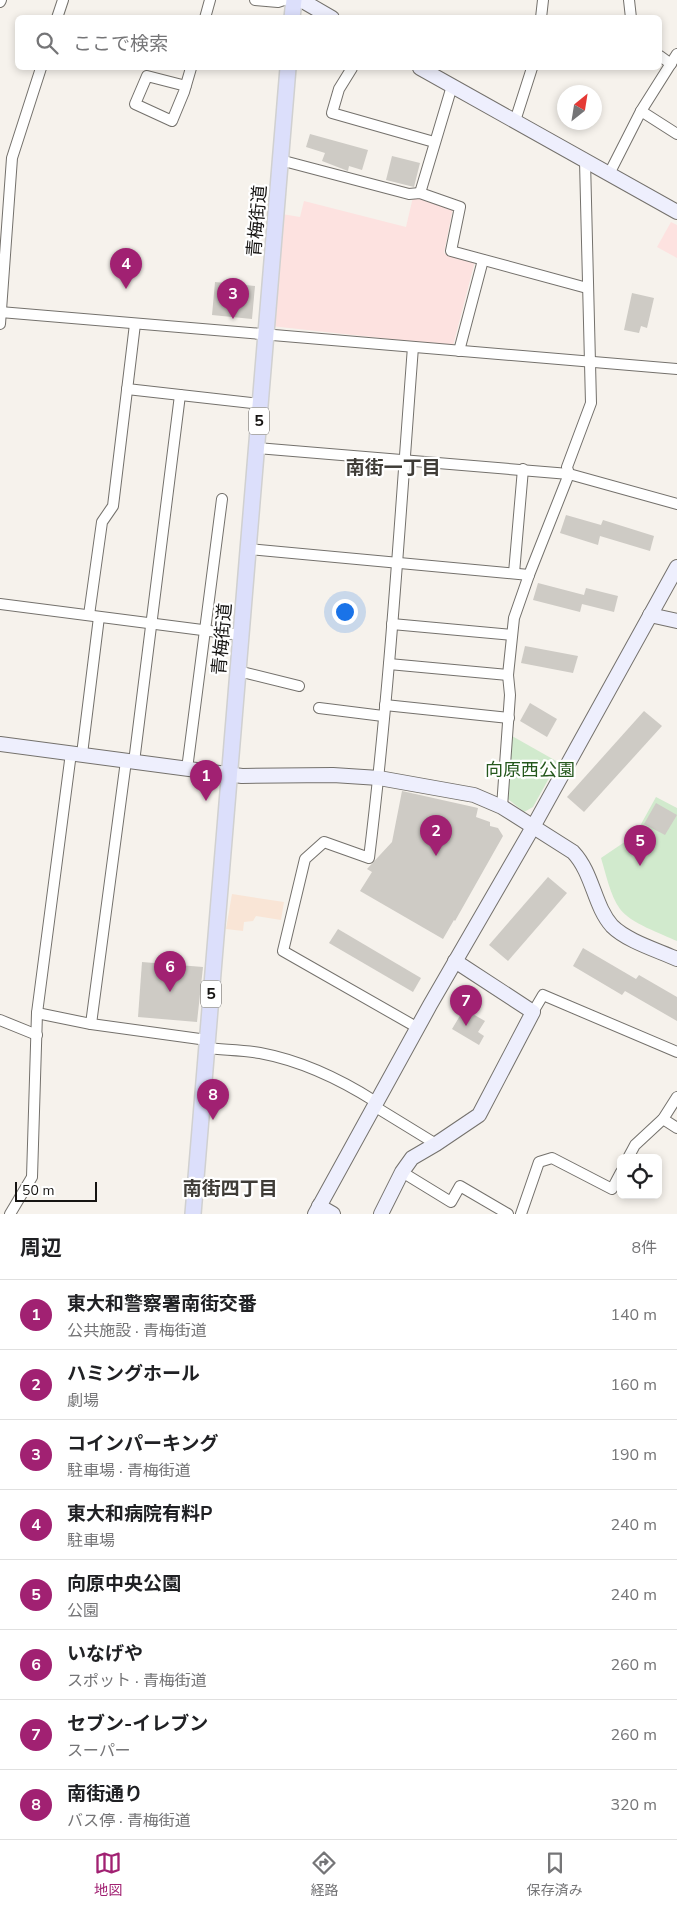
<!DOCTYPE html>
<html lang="ja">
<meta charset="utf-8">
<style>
body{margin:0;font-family:"Nunito Sans","Noto Sans JP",sans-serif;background:#f2f2f2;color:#202124}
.controls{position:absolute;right:15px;bottom:15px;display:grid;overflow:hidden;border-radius:8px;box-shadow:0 2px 8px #0003}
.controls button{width:45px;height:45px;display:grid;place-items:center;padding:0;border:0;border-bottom:1px solid #e0e0e0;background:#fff;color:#202124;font:25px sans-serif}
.compass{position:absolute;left:557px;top:85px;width:45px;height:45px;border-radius:50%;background:#fff;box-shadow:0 2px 8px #0003;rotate:30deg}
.scale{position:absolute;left:15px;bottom:12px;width:82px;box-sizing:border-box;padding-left:5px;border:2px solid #161412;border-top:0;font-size:14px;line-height:18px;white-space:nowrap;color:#161412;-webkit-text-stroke:4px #fff;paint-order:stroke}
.you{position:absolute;left:344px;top:611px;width:18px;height:18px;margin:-12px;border:4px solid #fff;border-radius:50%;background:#1a73e8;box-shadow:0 0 0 8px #1a73e833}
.badge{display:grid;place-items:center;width:32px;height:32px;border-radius:50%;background:#a12172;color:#fff;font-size:16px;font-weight:700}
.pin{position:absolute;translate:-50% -41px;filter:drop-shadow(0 1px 2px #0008)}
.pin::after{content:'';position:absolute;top:26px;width:18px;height:15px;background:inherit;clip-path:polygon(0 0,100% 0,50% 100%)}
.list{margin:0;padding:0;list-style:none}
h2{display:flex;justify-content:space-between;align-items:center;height:65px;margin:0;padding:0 20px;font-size:21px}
h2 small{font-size:16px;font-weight:400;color:#757577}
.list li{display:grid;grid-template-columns:32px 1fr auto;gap:15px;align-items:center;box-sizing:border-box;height:70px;padding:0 20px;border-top:1px solid #e0e0e0}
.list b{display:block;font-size:19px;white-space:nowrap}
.list p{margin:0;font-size:16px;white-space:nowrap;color:#757577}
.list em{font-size:16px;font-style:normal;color:#757577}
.icon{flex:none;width:28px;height:28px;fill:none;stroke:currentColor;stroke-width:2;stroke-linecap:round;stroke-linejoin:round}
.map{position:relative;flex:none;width:677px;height:1214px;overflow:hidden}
.search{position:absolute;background:#fff;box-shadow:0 2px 8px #0003;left:15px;right:15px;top:15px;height:55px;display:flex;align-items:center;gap:12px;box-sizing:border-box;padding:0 18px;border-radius:8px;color:#757577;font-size:19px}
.sheet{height:625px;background:#fff}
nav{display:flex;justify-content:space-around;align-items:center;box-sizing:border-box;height:70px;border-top:1px solid #e0e0e0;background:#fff;font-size:14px;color:#757577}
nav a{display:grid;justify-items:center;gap:2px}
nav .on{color:#a12172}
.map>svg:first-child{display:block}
.education{fill:#f9e5d6}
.medical{fill:#fde2e0}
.green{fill:#d1eacd}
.building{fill:#cecbc5}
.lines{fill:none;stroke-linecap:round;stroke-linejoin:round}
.street-casing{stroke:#74716c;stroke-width:12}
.secondary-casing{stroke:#74716c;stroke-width:16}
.primary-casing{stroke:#d0d0d0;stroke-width:18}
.street{stroke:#fff;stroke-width:10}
.secondary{stroke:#eeeffd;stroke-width:14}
.primary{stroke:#dcdffb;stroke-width:15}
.labels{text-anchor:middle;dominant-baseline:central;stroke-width:4.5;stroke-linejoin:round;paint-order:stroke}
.shield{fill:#fff;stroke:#5c5a59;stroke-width:1}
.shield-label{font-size:16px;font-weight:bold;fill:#161412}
.street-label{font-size:18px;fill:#161412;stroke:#fff}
.park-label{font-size:18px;fill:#25581d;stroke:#fff}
.neighbourhood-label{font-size:19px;font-weight:bold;fill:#3f3c37;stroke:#fff}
</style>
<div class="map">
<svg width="677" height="1214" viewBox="0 0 677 1214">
<rect width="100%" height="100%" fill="#f6f2ec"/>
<polygon class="education" points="232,894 284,902 281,920 256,916 253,921 244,922 243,931 226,929"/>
<g class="medical">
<polygon points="413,197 453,208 444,253 475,261 453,346 271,326 282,214 300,217 304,201 406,227"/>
<polygon points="671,222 677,225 677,258 657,247"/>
</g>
<g class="green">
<polygon points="512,736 558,762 533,807 524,812 508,799"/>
<path d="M656,797L677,808V941C662,934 630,923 620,909C610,895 606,874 601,858L635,835Z"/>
</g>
<g class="building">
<polygon points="310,134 368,150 362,170 349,166 348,171 322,161 325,153 306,147"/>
<polygon points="392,156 420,163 414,187 386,180"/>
<polygon points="215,282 255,286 252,319 212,315"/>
<polygon points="632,293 654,298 647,328 641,326 639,333 624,330"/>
<polygon points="566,515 601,525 603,520 654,536 650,551 600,536 598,545 560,533"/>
<polygon points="538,583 584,595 586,588 618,596 614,612 582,604 580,612 533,600"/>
<polygon points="525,646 578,656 573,673 521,663"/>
<polygon points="530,703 557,719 547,737 520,721"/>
<polygon points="644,711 662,726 584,812 567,797"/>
<polygon points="402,791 478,808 476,817 490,822 490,826 498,828 503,836 455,921 454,920 443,939 360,891 372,872 367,869 392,842"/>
<polygon points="656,803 677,815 665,835 644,824"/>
<polygon points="548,877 567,893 508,961 489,945"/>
<polygon points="338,929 421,978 413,992 329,943"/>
<polygon points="583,948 636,979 639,975 677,997 677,1021 625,991 622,995 573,966"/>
<polygon points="142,962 203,967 197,1022 138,1017"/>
<polygon points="464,1009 485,1021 478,1032 484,1036 479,1045 452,1029"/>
</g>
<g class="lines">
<defs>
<g id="street">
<polyline points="255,0 278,2 284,0"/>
<polyline points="629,0 631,18"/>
<polyline points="0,2 1,0"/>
<polyline points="57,18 63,0"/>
<polyline points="205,18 210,0"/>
<polyline points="541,18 543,0"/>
<polyline points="660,56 671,64"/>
<polyline points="352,68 339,89 332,113 434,142"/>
<polyline points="186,86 147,76 135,104 172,121 184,92 191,68"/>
<polyline points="641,111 677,134"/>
<polyline points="515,121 532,68"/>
<polyline points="280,160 409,194 420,193 460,207 451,251 587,288"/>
<polyline points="609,174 641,111 677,54"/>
<polyline points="420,193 452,86"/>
<polyline points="0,312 677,369"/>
<polyline points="0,324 12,158 41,68"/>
<path d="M413,347C400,518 390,688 369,858L324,842L305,859L283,951L418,1028"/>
<polyline points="459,351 483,260"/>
<polyline points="127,389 260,404"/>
<polyline points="257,448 569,474 677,504"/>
<polyline points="248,549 529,575"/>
<polyline points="514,573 523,469"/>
<polyline points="0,604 241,635"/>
<polyline points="89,615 102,522 113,506 135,324"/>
<polyline points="392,624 512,635"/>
<polyline points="389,664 508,675"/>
<polyline points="238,671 299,686"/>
<polyline points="385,705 509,718"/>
<polyline points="319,708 383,716"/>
<polyline points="82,754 99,617"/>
<polyline points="134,762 180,395"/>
<polyline points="187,769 222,499"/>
<polyline points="502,807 510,695 508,675 514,618 529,575 569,474 567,467 591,403 585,161"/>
<polyline points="533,1012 543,995 677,1052"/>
<polyline points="37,1013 91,1024 207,1040"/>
<polyline points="0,1020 37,1035"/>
<polyline points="91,1024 126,761"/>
<path d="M206,1048C224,1050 243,1050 260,1053C303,1061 340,1079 376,1102"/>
<polyline points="374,1106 436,1144"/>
<polyline points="663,1119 677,1128"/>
<polyline points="628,1158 635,1145 663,1119 677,1097"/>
<polyline points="402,1172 451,1202 460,1186 508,1214"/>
<polyline points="10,1214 32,1177 37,1013 71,753"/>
<polyline points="521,1214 539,1162 552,1158 612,1189 621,1172"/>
</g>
<g id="secondary">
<polyline points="301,0 332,18"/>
<polyline points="420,68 677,212"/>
<polyline points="650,615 677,621"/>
<path d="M0,744L242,776L333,775L379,778L474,795L502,807L573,852C593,873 594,906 612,926C627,941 657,950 677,959"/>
<polyline points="319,1206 333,1214"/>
<polyline points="315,1214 430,1005 533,827 677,567"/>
<polyline points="381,1214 402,1172 412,1158 436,1144 479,1115 533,1012 455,961"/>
</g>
<g id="primary">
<polyline points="292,18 294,0"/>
<polyline points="193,1214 288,68"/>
</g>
</defs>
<use href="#street" class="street-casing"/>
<use href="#secondary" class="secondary-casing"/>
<use href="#primary" class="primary-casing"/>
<use href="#street" class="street"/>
<use href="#secondary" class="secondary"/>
<use href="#primary" class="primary"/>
</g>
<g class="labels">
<g class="shield">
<rect x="249" y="407.5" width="20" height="27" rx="4"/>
<rect x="201" y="980.5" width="20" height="27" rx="4"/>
</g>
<g class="shield-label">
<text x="259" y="421">5</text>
<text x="211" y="994">5</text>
</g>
<g class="street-label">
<text transform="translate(257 221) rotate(-85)">青梅街道</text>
<text transform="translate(222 639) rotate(-85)">青梅街道</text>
</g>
<g class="park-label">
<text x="530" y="770">向原西公園</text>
</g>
<g class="neighbourhood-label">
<text x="393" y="468">南街一丁目</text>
<text x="230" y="1189">南街四丁目</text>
</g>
</g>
</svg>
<div class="controls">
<button><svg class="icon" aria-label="locate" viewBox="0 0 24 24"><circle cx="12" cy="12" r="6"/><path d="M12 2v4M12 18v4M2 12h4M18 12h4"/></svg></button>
</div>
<svg class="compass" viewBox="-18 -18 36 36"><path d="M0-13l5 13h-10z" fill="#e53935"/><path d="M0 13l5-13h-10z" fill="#757577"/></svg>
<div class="scale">50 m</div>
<div class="you"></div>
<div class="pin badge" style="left:206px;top:801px">1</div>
<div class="pin badge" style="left:436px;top:856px">2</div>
<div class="pin badge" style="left:233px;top:319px">3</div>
<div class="pin badge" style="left:126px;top:289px">4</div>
<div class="pin badge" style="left:640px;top:866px">5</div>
<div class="pin badge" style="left:170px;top:992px">6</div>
<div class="pin badge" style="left:466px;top:1026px">7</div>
<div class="pin badge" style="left:213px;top:1120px">8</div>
<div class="search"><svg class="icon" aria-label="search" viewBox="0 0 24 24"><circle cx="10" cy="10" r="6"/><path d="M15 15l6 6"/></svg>ここで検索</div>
</div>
<section class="sheet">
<h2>周辺<small>8件</small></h2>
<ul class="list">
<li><span class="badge">1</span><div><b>東大和警察署南街交番</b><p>公共施設 · 青梅街道</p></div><em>140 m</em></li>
<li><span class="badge">2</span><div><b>ハミングホール</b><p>劇場</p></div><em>160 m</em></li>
<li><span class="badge">3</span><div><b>コインパーキング</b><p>駐車場 · 青梅街道</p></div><em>190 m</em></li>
<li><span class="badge">4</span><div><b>東大和病院有料P</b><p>駐車場</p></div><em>240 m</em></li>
<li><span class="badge">5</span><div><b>向原中央公園</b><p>公園</p></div><em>240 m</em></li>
<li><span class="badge">6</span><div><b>いなげや</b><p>スポット · 青梅街道</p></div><em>260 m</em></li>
<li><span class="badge">7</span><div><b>セブン-イレブン</b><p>スーパー</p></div><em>260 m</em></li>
<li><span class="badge">8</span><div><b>南街通り</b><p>バス停 · 青梅街道</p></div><em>320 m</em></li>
</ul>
</section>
<nav>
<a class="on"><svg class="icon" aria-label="map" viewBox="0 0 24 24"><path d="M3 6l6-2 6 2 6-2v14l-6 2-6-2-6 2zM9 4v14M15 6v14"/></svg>地図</a>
<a><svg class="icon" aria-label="directions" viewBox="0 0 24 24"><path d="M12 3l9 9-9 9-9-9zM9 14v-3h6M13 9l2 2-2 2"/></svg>経路</a>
<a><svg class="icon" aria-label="saved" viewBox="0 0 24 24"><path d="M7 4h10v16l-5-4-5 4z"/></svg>保存済み</a>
</nav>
